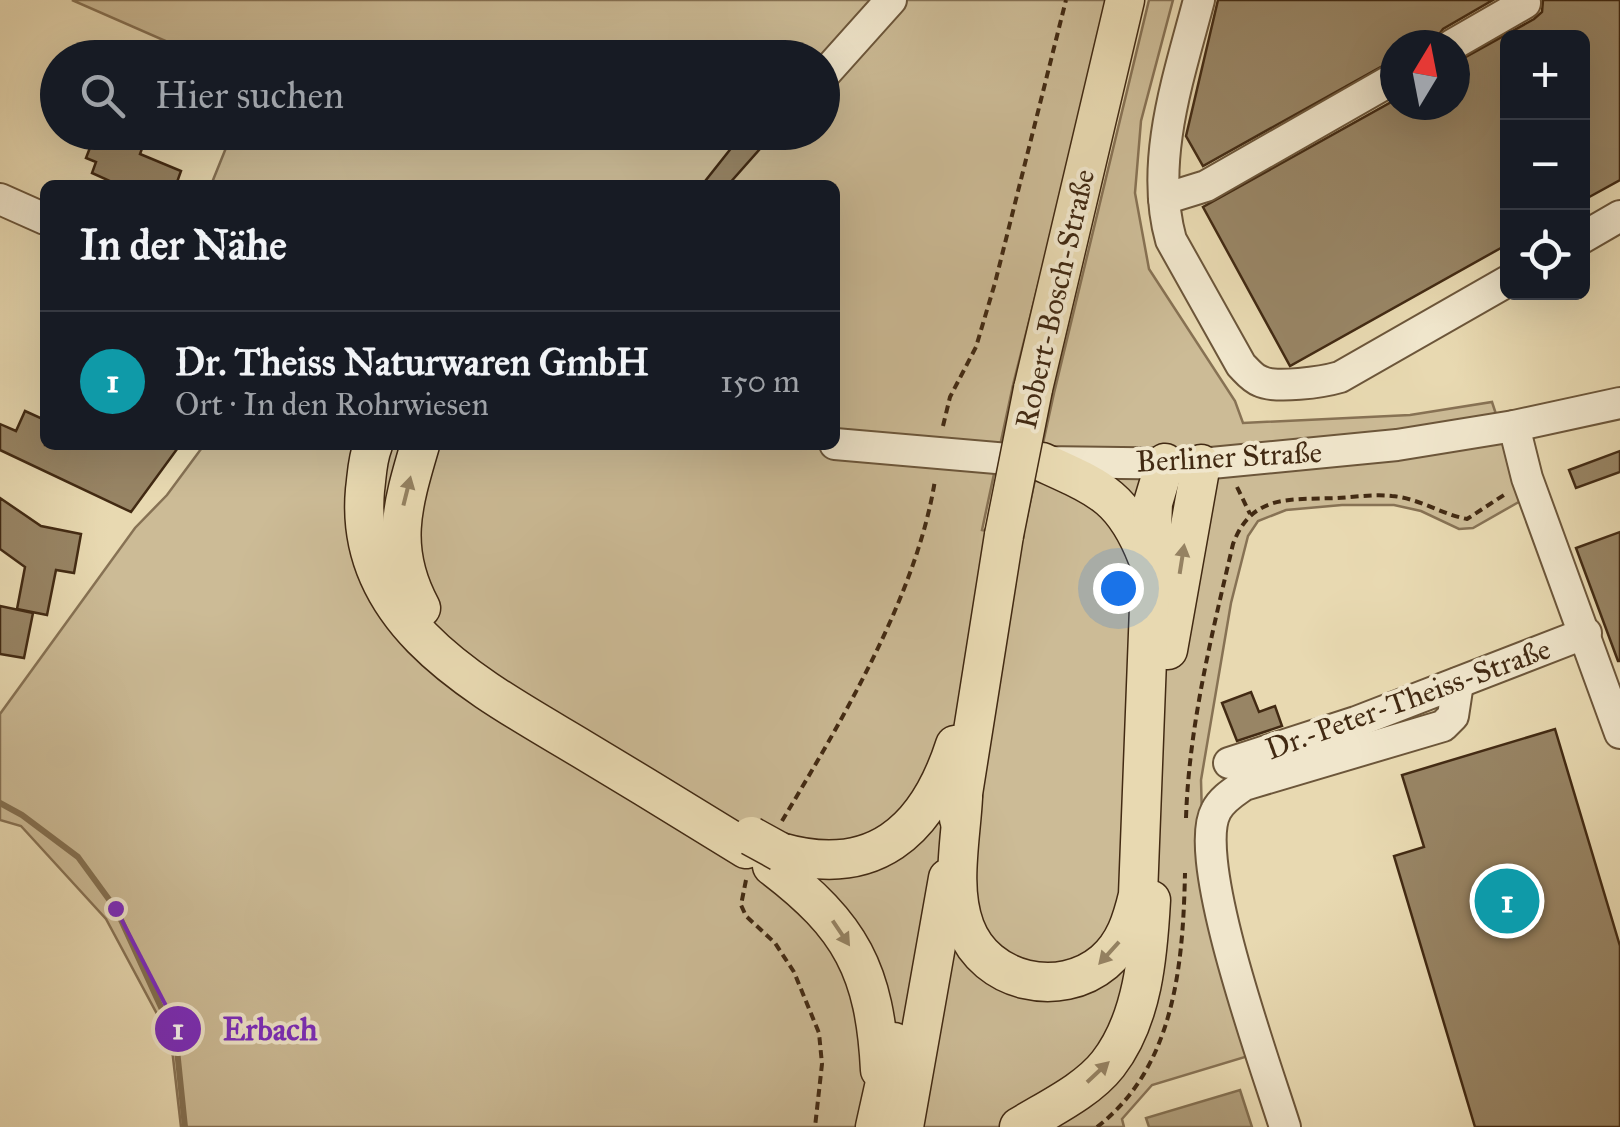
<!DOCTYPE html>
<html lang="de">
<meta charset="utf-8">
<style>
body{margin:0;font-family:"IM FELL Great Primer",serif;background:#242831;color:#f1f3f6}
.controls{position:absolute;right:30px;top:30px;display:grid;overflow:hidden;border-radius:15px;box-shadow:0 10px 40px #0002}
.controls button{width:90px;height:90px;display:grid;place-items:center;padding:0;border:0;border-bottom:2px solid #363941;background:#171b24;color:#f1f3f6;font:50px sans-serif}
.compass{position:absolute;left:1380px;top:30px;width:90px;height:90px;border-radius:50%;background:#171b24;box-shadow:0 10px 40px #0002;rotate:10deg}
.you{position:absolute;left:1118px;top:588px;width:35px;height:35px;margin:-25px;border:8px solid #fff;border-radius:50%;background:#1a73e8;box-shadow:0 0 0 15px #1a73e833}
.badge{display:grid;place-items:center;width:65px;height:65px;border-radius:50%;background:#c59692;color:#fff;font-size:32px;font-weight:700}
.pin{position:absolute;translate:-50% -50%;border:5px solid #fff;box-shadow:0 2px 10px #0006}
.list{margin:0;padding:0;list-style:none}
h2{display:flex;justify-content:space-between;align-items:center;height:130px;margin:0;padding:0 40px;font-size:42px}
h2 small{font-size:32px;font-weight:400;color:#9ea1a6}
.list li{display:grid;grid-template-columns:65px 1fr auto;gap:30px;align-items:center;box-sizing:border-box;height:140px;padding:0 40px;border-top:2px solid #363941}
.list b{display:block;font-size:38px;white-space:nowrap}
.list p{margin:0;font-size:32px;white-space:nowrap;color:#9ea1a6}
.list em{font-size:32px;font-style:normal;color:#9ea1a6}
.icon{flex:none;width:55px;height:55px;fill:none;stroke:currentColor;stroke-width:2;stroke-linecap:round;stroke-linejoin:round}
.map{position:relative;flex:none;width:1620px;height:1127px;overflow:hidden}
.search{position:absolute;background:#171b24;box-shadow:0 10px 40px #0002;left:40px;top:40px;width:800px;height:110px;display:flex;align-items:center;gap:25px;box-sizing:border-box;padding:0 35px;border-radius:55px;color:#9ea1a6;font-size:38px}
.panel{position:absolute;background:#171b24;box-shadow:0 10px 40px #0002;left:40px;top:180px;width:800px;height:270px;border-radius:15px}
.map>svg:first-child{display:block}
.green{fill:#ccbb96;stroke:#877254;stroke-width:2.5}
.water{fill:#b09e7b;stroke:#847051;stroke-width:2.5}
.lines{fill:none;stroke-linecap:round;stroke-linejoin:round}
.stream{stroke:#847051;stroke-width:6}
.building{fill:#988565;stroke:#422a13;stroke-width:2.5}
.minor-casing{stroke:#6c563a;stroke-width:34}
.major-casing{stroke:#422a13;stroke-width:41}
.path{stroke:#422a13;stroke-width:4;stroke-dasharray:8 5;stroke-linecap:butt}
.minor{stroke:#f0e6cc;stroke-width:30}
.major{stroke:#e8d9b1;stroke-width:38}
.major-bridge-casing{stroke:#422a13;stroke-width:41;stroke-linecap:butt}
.major-bridge{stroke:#e8d9b1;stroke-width:38}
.oneway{fill:#958262}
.labels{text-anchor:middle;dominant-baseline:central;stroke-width:8;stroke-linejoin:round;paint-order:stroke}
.street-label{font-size:30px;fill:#422a13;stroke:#f0e6cc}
.leader{fill:none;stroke:#7b2cbf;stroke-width:4}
.callout-dot{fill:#7b2cbf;stroke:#f0e6cc;stroke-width:4}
.mark-label{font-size:30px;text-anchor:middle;font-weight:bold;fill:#fff}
.callout-label{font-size:32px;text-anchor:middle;font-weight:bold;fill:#7b2cbf;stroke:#f0e6cc;stroke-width:8;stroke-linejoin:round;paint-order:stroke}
</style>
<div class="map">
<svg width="1620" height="1127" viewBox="0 0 1620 1127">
<rect width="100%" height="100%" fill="#e8d9b1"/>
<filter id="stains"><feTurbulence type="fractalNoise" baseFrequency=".002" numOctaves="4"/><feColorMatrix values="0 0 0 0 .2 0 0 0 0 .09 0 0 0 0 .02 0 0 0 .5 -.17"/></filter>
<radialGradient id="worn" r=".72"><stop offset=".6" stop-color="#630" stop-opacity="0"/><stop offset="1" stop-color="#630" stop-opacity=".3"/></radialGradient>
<polygon class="green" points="72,0 1110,0 1013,385 982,530 1022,539 1054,393 1149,0 1173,0 1141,121 1135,193 1149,269 1235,401 1243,423 1410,415 1492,402 1524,499 1473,528 1459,529 1421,511 1394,505 1342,505 1286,510 1258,521 1248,536 1231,603 1201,780 1204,892 1255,1054 1152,1085 1122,1119 1124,1127 181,1127 171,1040 106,919 21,826 0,820 0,714 135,528 167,495 204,445 835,445 835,185 211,185 232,133 822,132 822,58 202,57"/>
<polygon class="water" points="1240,1090 1252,1127 1149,1127 1146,1118"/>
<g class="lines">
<polyline class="stream" points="0,803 22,815 78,857 116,909 176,1040 185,1127"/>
</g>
<g class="building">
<polygon points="1218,0 1493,0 1443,29 1435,40 1425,45 1395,45 1395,59 1203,166 1186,136"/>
<polygon points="1543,0 1620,0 1620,180 1582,201 1582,38 1508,38 1508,244 1290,366 1203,207 1395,100 1395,105 1455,105 1455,63 1534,19 1542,12"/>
<polygon points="96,132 148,132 140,154 181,171 176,185 108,185 110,181 92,173 96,162 86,158"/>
<polygon points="744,132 775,132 728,185 702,185"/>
<polygon points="25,411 45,420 45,445 180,445 131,512 0,450 0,424 16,431"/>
<polygon points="1620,451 1620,472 1576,488 1569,470"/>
<polygon points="0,498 41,526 81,534 74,573 56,570 47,615 17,609 25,567 0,549"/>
<polygon points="1620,532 1620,661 1618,661 1576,548"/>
<polygon points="0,606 33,613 24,658 0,654"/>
<polygon points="1251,692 1259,712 1275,706 1282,726 1237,741 1222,703"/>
<polygon points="1555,729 1620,946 1620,1127 1475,1127 1394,856 1424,847 1402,775"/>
</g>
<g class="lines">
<defs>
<g id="minor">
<path d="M1199,0C1179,76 1149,162 1171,240L1241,365C1247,371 1252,378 1260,381C1275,389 1323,382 1340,377L1508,281"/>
<polyline points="1452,45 1525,3"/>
<polyline points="822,77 891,0"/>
<polyline points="0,199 45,219"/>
<polyline points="1164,199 1206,186 1395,78"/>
<polyline points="1582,238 1620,216"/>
<polyline points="1514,426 1527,478 1620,733"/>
<polyline points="835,444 1042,462 1201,464 1397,445 1514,426 1620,403"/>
<polyline points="1229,763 1356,722 1586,633"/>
<path d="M1285,1127C1267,1069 1190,859 1216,811C1222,799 1234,792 1244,785L1443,726L1453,716L1458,683"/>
</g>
<g id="major">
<polyline points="1033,389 1125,0"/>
<path d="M373,445C367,460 367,475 365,490C353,625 484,690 582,749C637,782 691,815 746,849"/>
<path d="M420,445C402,506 389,549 421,608"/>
<path d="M1042,462C1099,488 1123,496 1147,557"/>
<polyline points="1168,650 1201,464"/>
<path d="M963,797C961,838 950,888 965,927C986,983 1060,999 1104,962C1125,944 1132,920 1138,895L1153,503L1165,463"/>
<polyline points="959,819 1004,535"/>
<path d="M780,852C873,879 927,832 955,745"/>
<path d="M772,866C851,926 875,971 880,1070"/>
<polyline points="875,1127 894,1042"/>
<polyline points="904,1127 948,878"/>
<path d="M1019,1127C1048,1109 1087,1091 1108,1064C1143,1019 1148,955 1151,900"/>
</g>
</defs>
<use href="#minor" class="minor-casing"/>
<use href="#major" class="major-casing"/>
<g class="path">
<polyline points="943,426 950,397 976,347 995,283 1066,0"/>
<polyline points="1237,487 1250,514"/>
<path d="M1186,818C1189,725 1212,634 1233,544C1252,493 1291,500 1337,498C1355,497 1374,494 1392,496C1418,498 1441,514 1467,519L1507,493"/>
<path d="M782,821C841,722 917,595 935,480"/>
<polyline points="746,880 741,905 746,916 775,943 794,972 819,1033 822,1064 815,1127"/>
<path d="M1097,1127C1175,1067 1183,964 1185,873"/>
</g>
<use href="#minor" class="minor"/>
<use href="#major" class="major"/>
<defs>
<g id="major-bridge">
<polyline points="1004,535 1033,389"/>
<polyline points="751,836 780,852"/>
</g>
</defs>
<use href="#major-bridge" class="major-bridge-casing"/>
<use href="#major-bridge" class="major-bridge"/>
</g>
<defs><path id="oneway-solid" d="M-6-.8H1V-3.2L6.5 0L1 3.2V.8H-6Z" transform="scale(2.5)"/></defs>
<g class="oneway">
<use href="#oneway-solid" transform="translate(407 491) rotate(-76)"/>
<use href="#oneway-solid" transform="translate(1182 559) rotate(-81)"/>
<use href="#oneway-solid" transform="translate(841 933) rotate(56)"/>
<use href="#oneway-solid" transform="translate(1109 953) rotate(132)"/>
<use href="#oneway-solid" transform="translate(1098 1072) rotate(-43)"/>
</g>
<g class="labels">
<g class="street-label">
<text transform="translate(1055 299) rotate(-77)">Robert-Bosch-Straße</text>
<text transform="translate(1229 457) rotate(-3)">Berliner Straße</text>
<text transform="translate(1408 699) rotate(-20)">Dr.-Peter-Theiss-Straße</text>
</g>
</g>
<path class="leader" d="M116 909L178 1029"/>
<g class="callout-dot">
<circle cx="116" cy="909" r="10"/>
<circle cx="178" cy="1029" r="25"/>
</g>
<g class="mark-label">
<text x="178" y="1039">1</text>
</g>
<g class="callout-label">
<text x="270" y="1040">Erbach</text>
</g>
<rect width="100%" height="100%" filter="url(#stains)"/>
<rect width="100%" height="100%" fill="url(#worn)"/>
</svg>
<div class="controls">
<button>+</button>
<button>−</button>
<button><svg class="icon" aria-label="locate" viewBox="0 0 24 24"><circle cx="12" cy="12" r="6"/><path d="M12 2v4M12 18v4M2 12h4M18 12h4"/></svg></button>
</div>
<svg class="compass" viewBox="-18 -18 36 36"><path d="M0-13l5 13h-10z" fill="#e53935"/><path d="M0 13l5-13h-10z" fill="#9ea1a6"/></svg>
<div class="you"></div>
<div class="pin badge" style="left:1507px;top:901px;background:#0f9aa8">1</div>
<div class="search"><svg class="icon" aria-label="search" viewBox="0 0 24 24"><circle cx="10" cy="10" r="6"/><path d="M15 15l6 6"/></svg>Hier suchen</div>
<section class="panel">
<h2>In der Nähe<small></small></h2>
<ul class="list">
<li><span class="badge" style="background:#0f9aa8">1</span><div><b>Dr. Theiss Naturwaren GmbH</b><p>Ort · In den Rohrwiesen</p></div><em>150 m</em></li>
</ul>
</section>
</div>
